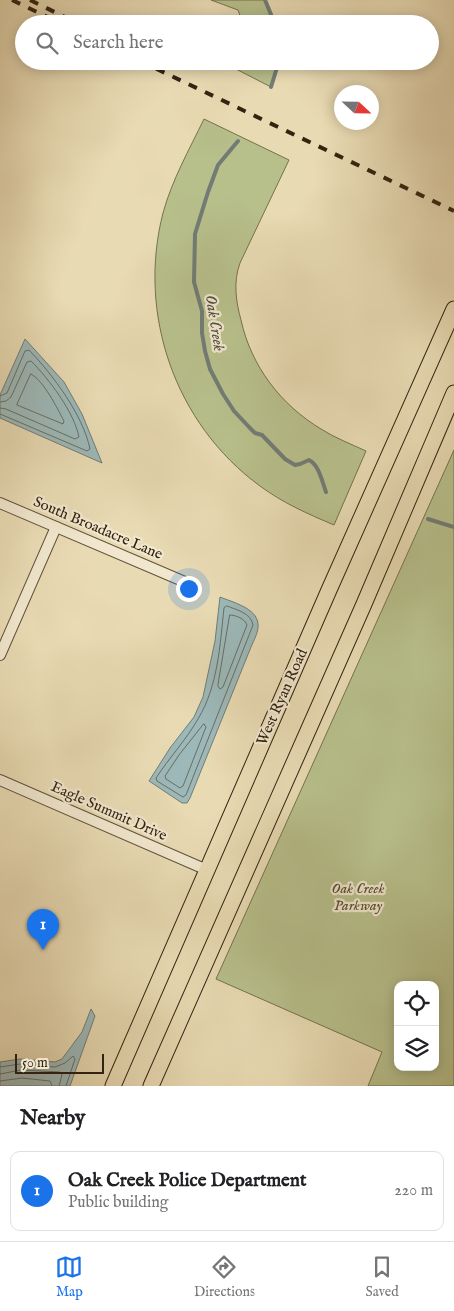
<!DOCTYPE html>
<style>
body{margin:0;font-family:"IM FELL English",serif;background:#f2f2f2;color:#202124}
.controls{position:absolute;right:15px;bottom:15px;display:grid;overflow:hidden;border-radius:10px;box-shadow:0 2px 12px #0003}
.controls button{width:45px;height:45px;display:grid;place-items:center;padding:0;border:0;border-bottom:1px solid #e0e0e0;background:#fff;color:#202124;font:25px sans-serif}
.compass{position:absolute;left:334px;top:85px;width:45px;height:45px;border-radius:50%;background:#fff;box-shadow:0 2px 12px #0003;rotate:112deg}
.scale{position:absolute;left:15px;bottom:12px;width:89px;box-sizing:border-box;padding-left:5px;border:2px solid #332310;border-top:0;font-size:14px;line-height:18px;white-space:nowrap;color:#332310;-webkit-text-stroke:4px #f0e7ce;paint-order:stroke}
.you{position:absolute;left:188px;top:588px;width:18px;height:18px;margin:-12px;border:4px solid #fff;border-radius:50%;background:#1a73e8;box-shadow:0 0 0 8px #1a73e833}
.badge{display:grid;place-items:center;width:32px;height:32px;border-radius:50%;background:#1a73e8;color:#fff;font-size:16px;font-weight:700}
.pin{position:absolute;translate:-50% -41px;filter:drop-shadow(0 1px 2px #0008)}
.pin::after{content:'';position:absolute;top:26px;width:18px;height:15px;background:inherit;clip-path:polygon(0 0,100% 0,50% 100%)}
.list{margin:0;padding:0;list-style:none}
h2{display:flex;justify-content:space-between;align-items:center;height:65px;margin:0;padding:0 20px;font-size:21px}
h2 small{font-size:16px;font-weight:400;color:#757577}
.list li{display:grid;grid-template-columns:32px 1fr auto;gap:15px;align-items:center;box-sizing:border-box;height:80px;margin:0 10px 10px;padding:0 10px;border:1px solid #e0e0e0;border-radius:10px}
.list b{display:block;font-size:19px;white-space:nowrap}
.list p{margin:0;font-size:16px;white-space:nowrap;color:#757577}
.list em{font-size:16px;font-style:normal;color:#757577}
.icon{flex:none;width:28px;height:28px;fill:none;stroke:currentColor;stroke-width:2;stroke-linecap:round;stroke-linejoin:round}
.map{position:relative;flex:none;width:454px;height:1086px;overflow:hidden}
.search{position:absolute;background:#fff;box-shadow:0 2px 12px #0003;left:15px;right:15px;top:15px;height:55px;display:flex;align-items:center;gap:12px;box-sizing:border-box;padding:0 18px;border-radius:28px;color:#757577;font-size:19px}
.sheet{height:155px;background:#fff}
nav{display:flex;justify-content:space-around;align-items:center;box-sizing:border-box;height:70px;border-top:1px solid #e0e0e0;background:#fff;font-size:14px;color:#757577}
nav a{display:grid;justify-items:center;gap:2px}
nav .on{color:#1a73e8}
.map>svg:first-child{display:block}
.green{fill:#b7bf8b;stroke:#75714e;fill-rule:evenodd}
.water{fill:#9cb8b8;stroke:#727c75}
.lines{fill:none;stroke-linecap:round;stroke-linejoin:round}
.shore{stroke:#686e64;stroke-width:1}
.stream{stroke:#727c75;stroke-width:4}
.minor-casing{stroke:#605139;stroke-width:12}
.primary-casing{stroke:#332310;stroke-width:17}
.minor{stroke:#f0e7ce;stroke-width:10}
.primary{stroke:#e8dab3;stroke-width:15}
.rail{stroke:#332310;stroke-width:4;stroke-dasharray:9 9;stroke-linecap:butt}
.labels{text-anchor:middle;dominant-baseline:central;stroke-width:4.5;stroke-linejoin:round;paint-order:stroke}
.street-label{font-size:15px;fill:#332310;stroke:#f0e7ce}
.park-label{font-size:15px;font-style:italic;fill:#544a2f;stroke:#f0e7ce}
.water-label{font-size:16px;font-style:italic;fill:#525042;stroke:#f0e7ce}
</style>
<div class="map">
<svg width="454" height="1086" viewBox="0 0 454 1086">
<rect width="100%" height="100%" fill="#e8dab3"/>
<filter id="stains"><feTurbulence type="fractalNoise" baseFrequency=".004" numOctaves="4"/><feColorMatrix values="0 0 0 0 .2 0 0 0 0 .09 0 0 0 0 .02 0 0 0 .5 -.17"/></filter>
<radialGradient id="worn" r=".72"><stop offset=".6" stop-color="#630" stop-opacity="0"/><stop offset="1" stop-color="#630" stop-opacity=".3"/></radialGradient>
<g class="green">
<polygon points="211,0 265,0 275,24 243,24 238,10"/>
<polygon points="235,61 279,61 271,87 234,68"/>
<path d="M204,119L289,160L240,263C233,282 236,302 241,320C251,366 281,405 321,429C335,438 351,444 366,451L334,525C308,514 283,503 260,486C175,424 137,314 163,213C172,180 189,150 204,119Z"/>
<path d="M454,450V1086H368L382,1052L216,979ZM398,985H435V1067H398Z"/>
</g>
<g class="water">
<polygon points="25,339 64,382 82,414 102,463 0,418 0,395"/>
<path d="M220,597C232,602 257,608 258,624C259,631 254,640 251,647L190,798L187,803H182L149,781L170,748L194,717L203,697L215,641Z"/>
<polygon points="91,1009 95,1016 70,1086 0,1086 0,1062 20,1059 55,1062 62,1059 82,1032"/>
</g>
<g class="lines">
<g class="shore">
<path d="M31,374C44,381 57,408 64,421L63,424L17,405Z"/>
<path d="M0,396L7,393L25,351L29,350C53,375 83,415 90,449L87,451L0,414"/>
<path d="M0,402L6,401L11,397L27,362L31,361C49,379 74,412 79,437L75,439L6,409L0,408"/>
<path d="M227,606C237,610 251,613 253,625L186,795L183,797L157,781L156,778C169,758 186,740 198,719C218,686 220,645 224,608Z"/>
<path d="M230,615C236,615 245,619 247,625L223,687L220,689L218,686Z"/>
<polygon points="204,724 206,727 183,786 180,788 166,779 165,776 179,755"/>
<polyline points="0,1067 20,1064 55,1067 65,1063 73,1056 75,1059 66,1086"/>
<polyline points="0,1074 21,1070 60,1072 62,1075 59,1086"/>
<polyline points="0,1081 22,1078 50,1081 52,1086"/>
</g>
<g class="stream">
<polyline points="265,0 275,24"/>
<polyline points="271,87 279,61"/>
<path d="M238,141L218,165L208,192L195,234L194,282L202,311V333L205,351L210,369L223,394L234,411L249,427L255,433L262,435L285,459L295,465L300,464L309,460C319,465 322,481 326,492"/>
<polyline points="428,519 454,527"/>
</g>
<defs>
<g id="minor">
<polyline points="0,503 185,582"/>
<polyline points="0,655 56,527"/>
<polyline points="0,780 207,870"/>
</g>
<g id="primary">
<polyline points="113,1086 329,590 454,309"/>
<polyline points="151,1086 364,604 454,393"/>
</g>
</defs>
<use href="#minor" class="minor-casing"/>
<use href="#primary" class="primary-casing"/>
<use href="#minor" class="minor"/>
<use href="#primary" class="primary"/>
<g class="rail">
<polyline points="12,0 62,24"/>
<polyline points="30,0 79,24"/>
<polyline points="140,61 454,211"/>
<polyline points="158,61 174,69"/>
</g>
</g>
<g class="labels">
<g class="street-label">
<text transform="translate(98 528) rotate(23)">South Broadacre Lane</text>
<text transform="translate(282 697) rotate(-66)">West Ryan Road</text>
<text transform="translate(109 811) rotate(24)">Eagle Summit Drive</text>
</g>
<g class="park-label">
<text x="358" y="888">Oak Creek<tspan x="358" dy="17">Parkway</tspan></text>
</g>
<g class="water-label">
<text transform="translate(214 323) rotate(81)">Oak Creek</text>
</g>
</g>
<rect width="100%" height="100%" filter="url(#stains)"/>
<rect width="100%" height="100%" fill="url(#worn)"/>
</svg>
<div class="controls">
<button><svg class="icon" aria-label="locate" viewBox="0 0 24 24"><circle cx="12" cy="12" r="6"/><path d="M12 2v4M12 18v4M2 12h4M18 12h4"/></svg></button>
<button><svg class="icon" aria-label="layers" viewBox="0 0 24 24"><path d="M12 4l9 5-9 5-9-5zM3 14l9 5 9-5"/></svg></button>
</div>
<svg class="compass" viewBox="-18 -18 36 36"><path d="M0-13l5 13h-10z" fill="#e53935"/><path d="M0 13l5-13h-10z" fill="#757577"/></svg>
<div class="scale">50 m</div>
<div class="you"></div>
<div class="pin badge" style="left:43px;top:950px">1</div>
<div class="search"><svg class="icon" aria-label="search" viewBox="0 0 24 24"><circle cx="10" cy="10" r="6"/><path d="M15 15l6 6"/></svg>Search here</div>
</div>
<section class="sheet">
<h2>Nearby<small></small></h2>
<ul class="list">
<li><span class="badge">1</span><div><b>Oak Creek Police Department</b><p>Public building</p></div><em>220 m</em></li>
</ul>
</section>
<nav>
<a class="on"><svg class="icon" aria-label="map" viewBox="0 0 24 24"><path d="M3 6l6-2 6 2 6-2v14l-6 2-6-2-6 2zM9 4v14M15 6v14"/></svg>Map</a>
<a><svg class="icon" aria-label="directions" viewBox="0 0 24 24"><path d="M12 3l9 9-9 9-9-9zM9 14v-3h6M13 9l2 2-2 2"/></svg>Directions</a>
<a><svg class="icon" aria-label="saved" viewBox="0 0 24 24"><path d="M7 4h10v16l-5-4-5 4z"/></svg>Saved</a>
</nav>
